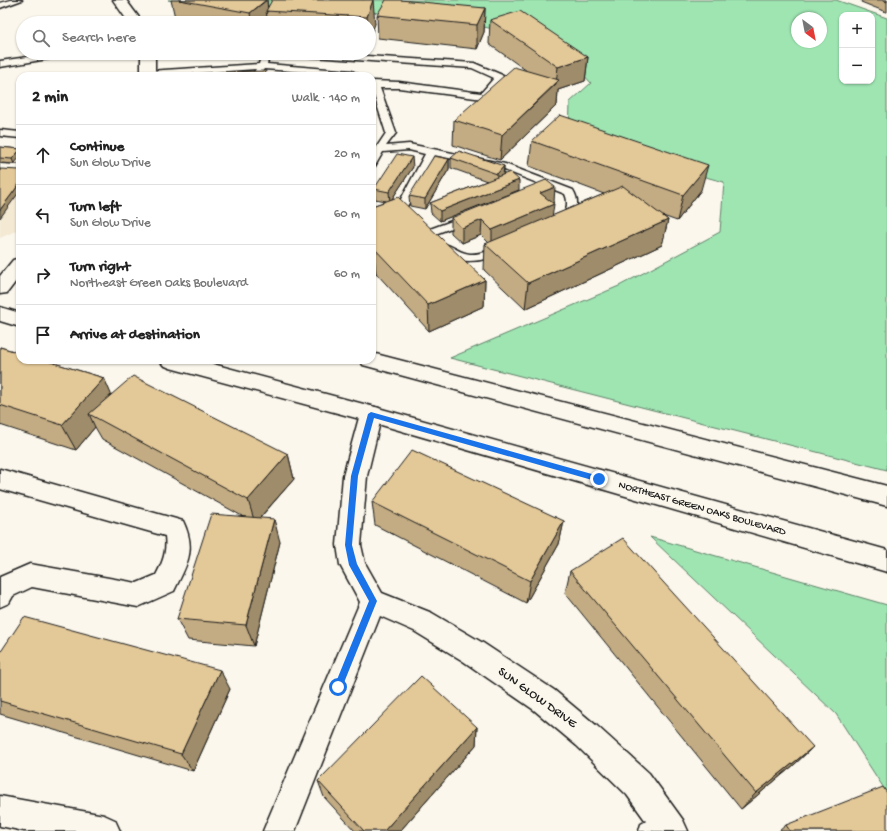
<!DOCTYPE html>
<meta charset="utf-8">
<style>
body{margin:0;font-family:"Gochi Hand",sans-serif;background:#f6f6f6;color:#222}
.controls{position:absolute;right:12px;top:12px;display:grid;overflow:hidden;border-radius:8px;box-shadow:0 1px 3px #0004}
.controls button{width:36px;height:36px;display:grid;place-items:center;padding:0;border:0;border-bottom:1px solid #e0e0e0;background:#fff;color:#222;font:20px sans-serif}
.compass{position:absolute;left:791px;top:12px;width:36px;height:36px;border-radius:50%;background:#fff;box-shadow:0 1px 3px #0004;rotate:148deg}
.stop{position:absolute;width:12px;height:12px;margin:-9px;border:3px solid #1a73e8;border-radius:50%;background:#fff}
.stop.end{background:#1a73e8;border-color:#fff;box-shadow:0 1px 4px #0008}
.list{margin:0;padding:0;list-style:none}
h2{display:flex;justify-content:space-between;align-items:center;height:52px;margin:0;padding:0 16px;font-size:17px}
h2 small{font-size:13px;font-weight:400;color:#767676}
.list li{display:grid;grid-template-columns:26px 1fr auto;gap:12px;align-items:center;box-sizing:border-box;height:60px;padding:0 16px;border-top:1px solid #e0e0e0}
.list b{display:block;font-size:15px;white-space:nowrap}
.list p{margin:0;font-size:13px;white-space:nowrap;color:#767676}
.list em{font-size:13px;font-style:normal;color:#767676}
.icon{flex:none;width:22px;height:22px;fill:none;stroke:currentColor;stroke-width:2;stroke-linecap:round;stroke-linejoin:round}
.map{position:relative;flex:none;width:887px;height:831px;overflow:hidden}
.search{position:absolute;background:#fff;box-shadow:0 1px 3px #0004;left:16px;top:16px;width:360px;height:44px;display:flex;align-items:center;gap:10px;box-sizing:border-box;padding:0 14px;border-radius:22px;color:#767676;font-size:15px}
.panel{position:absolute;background:#fff;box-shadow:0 1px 3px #0004;left:16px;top:72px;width:360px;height:292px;border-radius:12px}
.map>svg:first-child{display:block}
.built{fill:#f4e9d3}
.green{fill:#9fe5b2;stroke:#5e8067;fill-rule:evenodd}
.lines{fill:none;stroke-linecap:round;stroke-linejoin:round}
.lane-casing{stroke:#1c1c1c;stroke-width:3}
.street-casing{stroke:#1c1c1c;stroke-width:3}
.secondary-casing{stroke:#1c1c1c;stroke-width:3}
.lane{fill:#fbf7ec;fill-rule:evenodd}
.street{fill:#fbf7ec;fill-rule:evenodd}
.secondary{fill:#fbf7ec;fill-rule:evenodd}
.wall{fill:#c3ac83;stroke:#1c1c1c}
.shaded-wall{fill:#9f8c6a;stroke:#1c1c1c}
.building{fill:#e3c898;stroke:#1c1c1c}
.route{fill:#1a73e8}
.labels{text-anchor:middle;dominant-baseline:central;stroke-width:3;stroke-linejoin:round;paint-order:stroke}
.street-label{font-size:11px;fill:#1c1c1c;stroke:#fbf7ec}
.near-street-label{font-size:13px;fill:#1c1c1c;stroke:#fbf7ec}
</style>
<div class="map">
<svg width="887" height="831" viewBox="0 0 887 831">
<rect width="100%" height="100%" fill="#fbf7ec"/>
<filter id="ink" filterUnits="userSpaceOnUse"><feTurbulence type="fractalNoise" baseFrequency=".025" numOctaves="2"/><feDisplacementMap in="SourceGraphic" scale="8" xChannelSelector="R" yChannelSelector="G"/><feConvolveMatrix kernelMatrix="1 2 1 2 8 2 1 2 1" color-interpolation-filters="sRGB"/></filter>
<g filter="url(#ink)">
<polygon class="built" points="0,150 20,152 20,229 0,238"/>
<g class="green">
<path d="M168,0H836L887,18V470L450,358L619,286L720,232L724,182L569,140L570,102L591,83L560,48L518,34L474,25L355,10L210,5ZM842,15H872V81H842ZM797,18H821V42H797Z"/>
<polygon points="650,537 887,605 887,793 836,714"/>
</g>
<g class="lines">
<defs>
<g id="lane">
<polygon points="11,0 22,0 0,8 0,3"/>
<polygon points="55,53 75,53 71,55 0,67 0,61"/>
<polygon points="262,53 270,53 267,64 352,71 361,76 264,69 259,76 251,76 256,69 156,76 146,76 144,74 148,71 259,64"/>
<path d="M280,53H320L474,63L502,75L503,77L502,79L486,98L483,99L399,88H380L396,133L386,146L409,144L505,164L573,190C581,203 576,213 568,225H560L559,223C565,214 570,205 565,194L502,169L434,155L401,218L396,221L392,220L391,218L425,154L409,150L383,152L375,166L372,167V154L386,133L372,89V81L399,82L481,93L494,78L472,68L284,55Z"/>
<polygon points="0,130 20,132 20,138 0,136"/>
<polygon points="0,164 20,165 20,171 0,170"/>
<polygon points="468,215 473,218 472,220 430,236 415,230 414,228 419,225 430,229"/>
<path d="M444,244C454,246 459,253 470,254C482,255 497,246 505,249L506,251L505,253C485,261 453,268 439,247Z"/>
<path d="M664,811L670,814L673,820C667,831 653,831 639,831L641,824Z"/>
</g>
<g id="street">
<polygon points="371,406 379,408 382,414 367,476 361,545 365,563 382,593 432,613 483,643 554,690 597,726 649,773 683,820 688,831 653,831 627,795 577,746 534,710 463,661 414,631 380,616 295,831 263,831 360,602 340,565 337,545 343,476 360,414 363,408"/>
<path d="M0,469L183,521C197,550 187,564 174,591L138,607L32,587L13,596L9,603L0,607V577L30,564L137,583L156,575C163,562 167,551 165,536L0,489Z"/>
<polygon points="0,796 104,815 115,820 120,831 24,831 0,826"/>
</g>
<g id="secondary">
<polygon points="113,0 126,0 143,23 129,23"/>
<rect x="141" y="53" width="14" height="23"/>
<polygon points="20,258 20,276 7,293 0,294 0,276 13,260"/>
<polygon points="0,307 20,313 20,327 0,321"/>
<polygon points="372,353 887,486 887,506 363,365 360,360 372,360"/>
<polygon points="160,360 198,360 371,406 887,550 887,572 371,422 170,368 163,365"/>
</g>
</defs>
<use href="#lane" class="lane-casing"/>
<use href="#street" class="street-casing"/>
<use href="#secondary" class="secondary-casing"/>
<use href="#lane" class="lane"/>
<use href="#street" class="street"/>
<use href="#secondary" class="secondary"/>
</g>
<g class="wall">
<polygon points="171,0 267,0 268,8 365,0 375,24 369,23 184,23 176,22"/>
<polygon points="862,0 887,0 887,12 886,12 861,2"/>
<polygon points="485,8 484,32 477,49 378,38 377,15"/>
<polygon points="490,20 588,57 585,81 558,90 557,105 500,160 453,145 454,120 527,71 489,44"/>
<polygon points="532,141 701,190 677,221 663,216 668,220 662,245 525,309 484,270 485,244 489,243 481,235 462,243 451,233 451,218 554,202 552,203 552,216 604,194 529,166"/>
<polygon points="0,147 20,149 14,164 0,163"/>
<polygon points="451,158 504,166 504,174 519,190 440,221 431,213 430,203 487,181 451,168"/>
<polygon points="449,159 449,169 425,209 410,206 409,196"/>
<polygon points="413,167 392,199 485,280 484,306 429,331 376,273 372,275 372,206 386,201 375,199 374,189"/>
<polygon points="0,347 104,378 111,395 288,454 294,479 260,518 280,542 254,646 188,640 177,619 242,516 102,439 95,427 76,450 0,425"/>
<polygon points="372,502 564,521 559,544 526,603 375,525"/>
<polygon points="570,571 813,747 795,764 741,809 565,593"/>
<polygon points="0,653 230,689 193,771 0,714"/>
<polygon points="477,727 476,745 400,831 355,831 324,797 318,781"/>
<polygon points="786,825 887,831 779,831"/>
</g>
<g class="shaded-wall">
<polygon points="267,0 268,12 266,11 268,23 252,23 250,13"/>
<polygon points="373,0 375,24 369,40 369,23 368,23 367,17"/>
<polygon points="485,8 484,32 477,49 477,25"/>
<polygon points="588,57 585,81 558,90 557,105 500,160 502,135 556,84 558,67"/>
<polygon points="20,150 20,157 14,164 12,159"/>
<polygon points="412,157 413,167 390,202 389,192"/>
<polygon points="449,159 449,169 425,209 425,199"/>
<polygon points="708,165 701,190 677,221 683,195"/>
<polygon points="504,166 503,176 496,184 497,174"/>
<polygon points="519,180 519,190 440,221 440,211"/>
<polygon points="20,183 20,191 0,218 0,210"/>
<polygon points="555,187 554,202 539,208 540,193"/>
<polygon points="554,204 552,219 492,245 492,230"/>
<polygon points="482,220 481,235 462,243 462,228"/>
<polygon points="668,220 662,245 525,309 528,283"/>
<polygon points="373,247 376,273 372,275 372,248"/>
<polygon points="485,280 484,306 429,331 428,305"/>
<polygon points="104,378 115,403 89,414 95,427 76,450 62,425"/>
<polygon points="288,454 294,479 255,523 248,500"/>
<polygon points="274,519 280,542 254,646 246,625"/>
<polygon points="564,521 559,544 526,603 530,581"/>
<polygon points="220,670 230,689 193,771 181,754"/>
<polygon points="477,727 476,745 400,831 384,831"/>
<polygon points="813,747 795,764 741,809 756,793"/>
</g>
<g class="building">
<polygon points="179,0 266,0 250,13"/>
<polygon points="272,0 373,0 367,17 266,11"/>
<polygon points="386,0 400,0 485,8 477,25 377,15"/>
<polygon points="882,0 887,0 887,2"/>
<polygon points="520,11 588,57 558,67 490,20"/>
<polygon points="514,67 559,80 502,135 454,120"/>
<polygon points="266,71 265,76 219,76 220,72"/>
<polygon points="306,72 308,76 282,76"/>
<polygon points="560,115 708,165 683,195 532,141"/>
<polygon points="0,147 20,149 20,150 12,159 0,158"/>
<polygon points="459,151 504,166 497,174 451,158"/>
<polygon points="397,154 412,157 389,192 374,189"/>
<polygon points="434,156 449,159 425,199 409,196"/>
<polygon points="0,169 20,170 20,183 0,210"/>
<polygon points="510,172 519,180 440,211 430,203"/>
<polygon points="546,180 555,187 540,193 554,204 492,230 482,220 462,228 451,218"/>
<polygon points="623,186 668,220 528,283 485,244"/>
<polygon points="398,197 485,280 428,305 373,247 372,248 372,206"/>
<polygon points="0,347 20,353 20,360 44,360 104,378 62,425 0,405"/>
<polygon points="133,376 288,454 248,500 89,414"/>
<polygon points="412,450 564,521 530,581 372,502"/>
<polygon points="211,514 274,519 246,625 177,619"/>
<polygon points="623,538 813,747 756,793 570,571"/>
<polygon points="24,617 220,670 181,754 0,701 0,653"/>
<polygon points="421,676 477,727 384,831 364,831 318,781"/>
<polygon points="883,787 887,793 887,831 790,831 786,825"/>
</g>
</g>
<polygon class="route" points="371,412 599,476 602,479 599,482 374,418 358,476 352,545 357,564 377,601 341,690 338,691 334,687 369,601 349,565 345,545 351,476 368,414"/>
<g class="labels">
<g class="street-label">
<text transform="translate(702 509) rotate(16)">NORTHEAST GREEN OAKS BOULEVARD</text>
</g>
<g class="near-street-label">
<text transform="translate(537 698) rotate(36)">SUN GLOW DRIVE</text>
</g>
</g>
</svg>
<div class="controls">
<button>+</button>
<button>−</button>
</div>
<svg class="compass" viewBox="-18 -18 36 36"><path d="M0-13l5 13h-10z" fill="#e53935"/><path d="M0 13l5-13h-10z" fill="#767676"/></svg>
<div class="stop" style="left:338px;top:687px"></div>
<div class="stop end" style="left:599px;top:479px"></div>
<div class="search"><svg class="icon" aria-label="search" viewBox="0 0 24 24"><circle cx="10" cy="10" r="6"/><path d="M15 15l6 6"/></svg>Search here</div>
<section class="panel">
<h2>2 min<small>Walk · 140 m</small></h2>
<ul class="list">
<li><svg class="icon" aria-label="ahead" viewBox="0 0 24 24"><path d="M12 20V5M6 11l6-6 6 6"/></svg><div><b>Continue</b><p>Sun Glow Drive</p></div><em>20 m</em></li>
<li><svg class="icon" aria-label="left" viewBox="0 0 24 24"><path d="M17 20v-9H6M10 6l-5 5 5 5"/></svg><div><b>Turn left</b><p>Sun Glow Drive</p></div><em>60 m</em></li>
<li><svg class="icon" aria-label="right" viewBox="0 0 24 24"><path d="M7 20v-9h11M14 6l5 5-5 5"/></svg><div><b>Turn right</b><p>Northeast Green Oaks Boulevard</p></div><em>60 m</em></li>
<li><svg class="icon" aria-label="arrive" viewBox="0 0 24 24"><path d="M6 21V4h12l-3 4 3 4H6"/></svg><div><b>Arrive at destination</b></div></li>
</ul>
</section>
</div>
